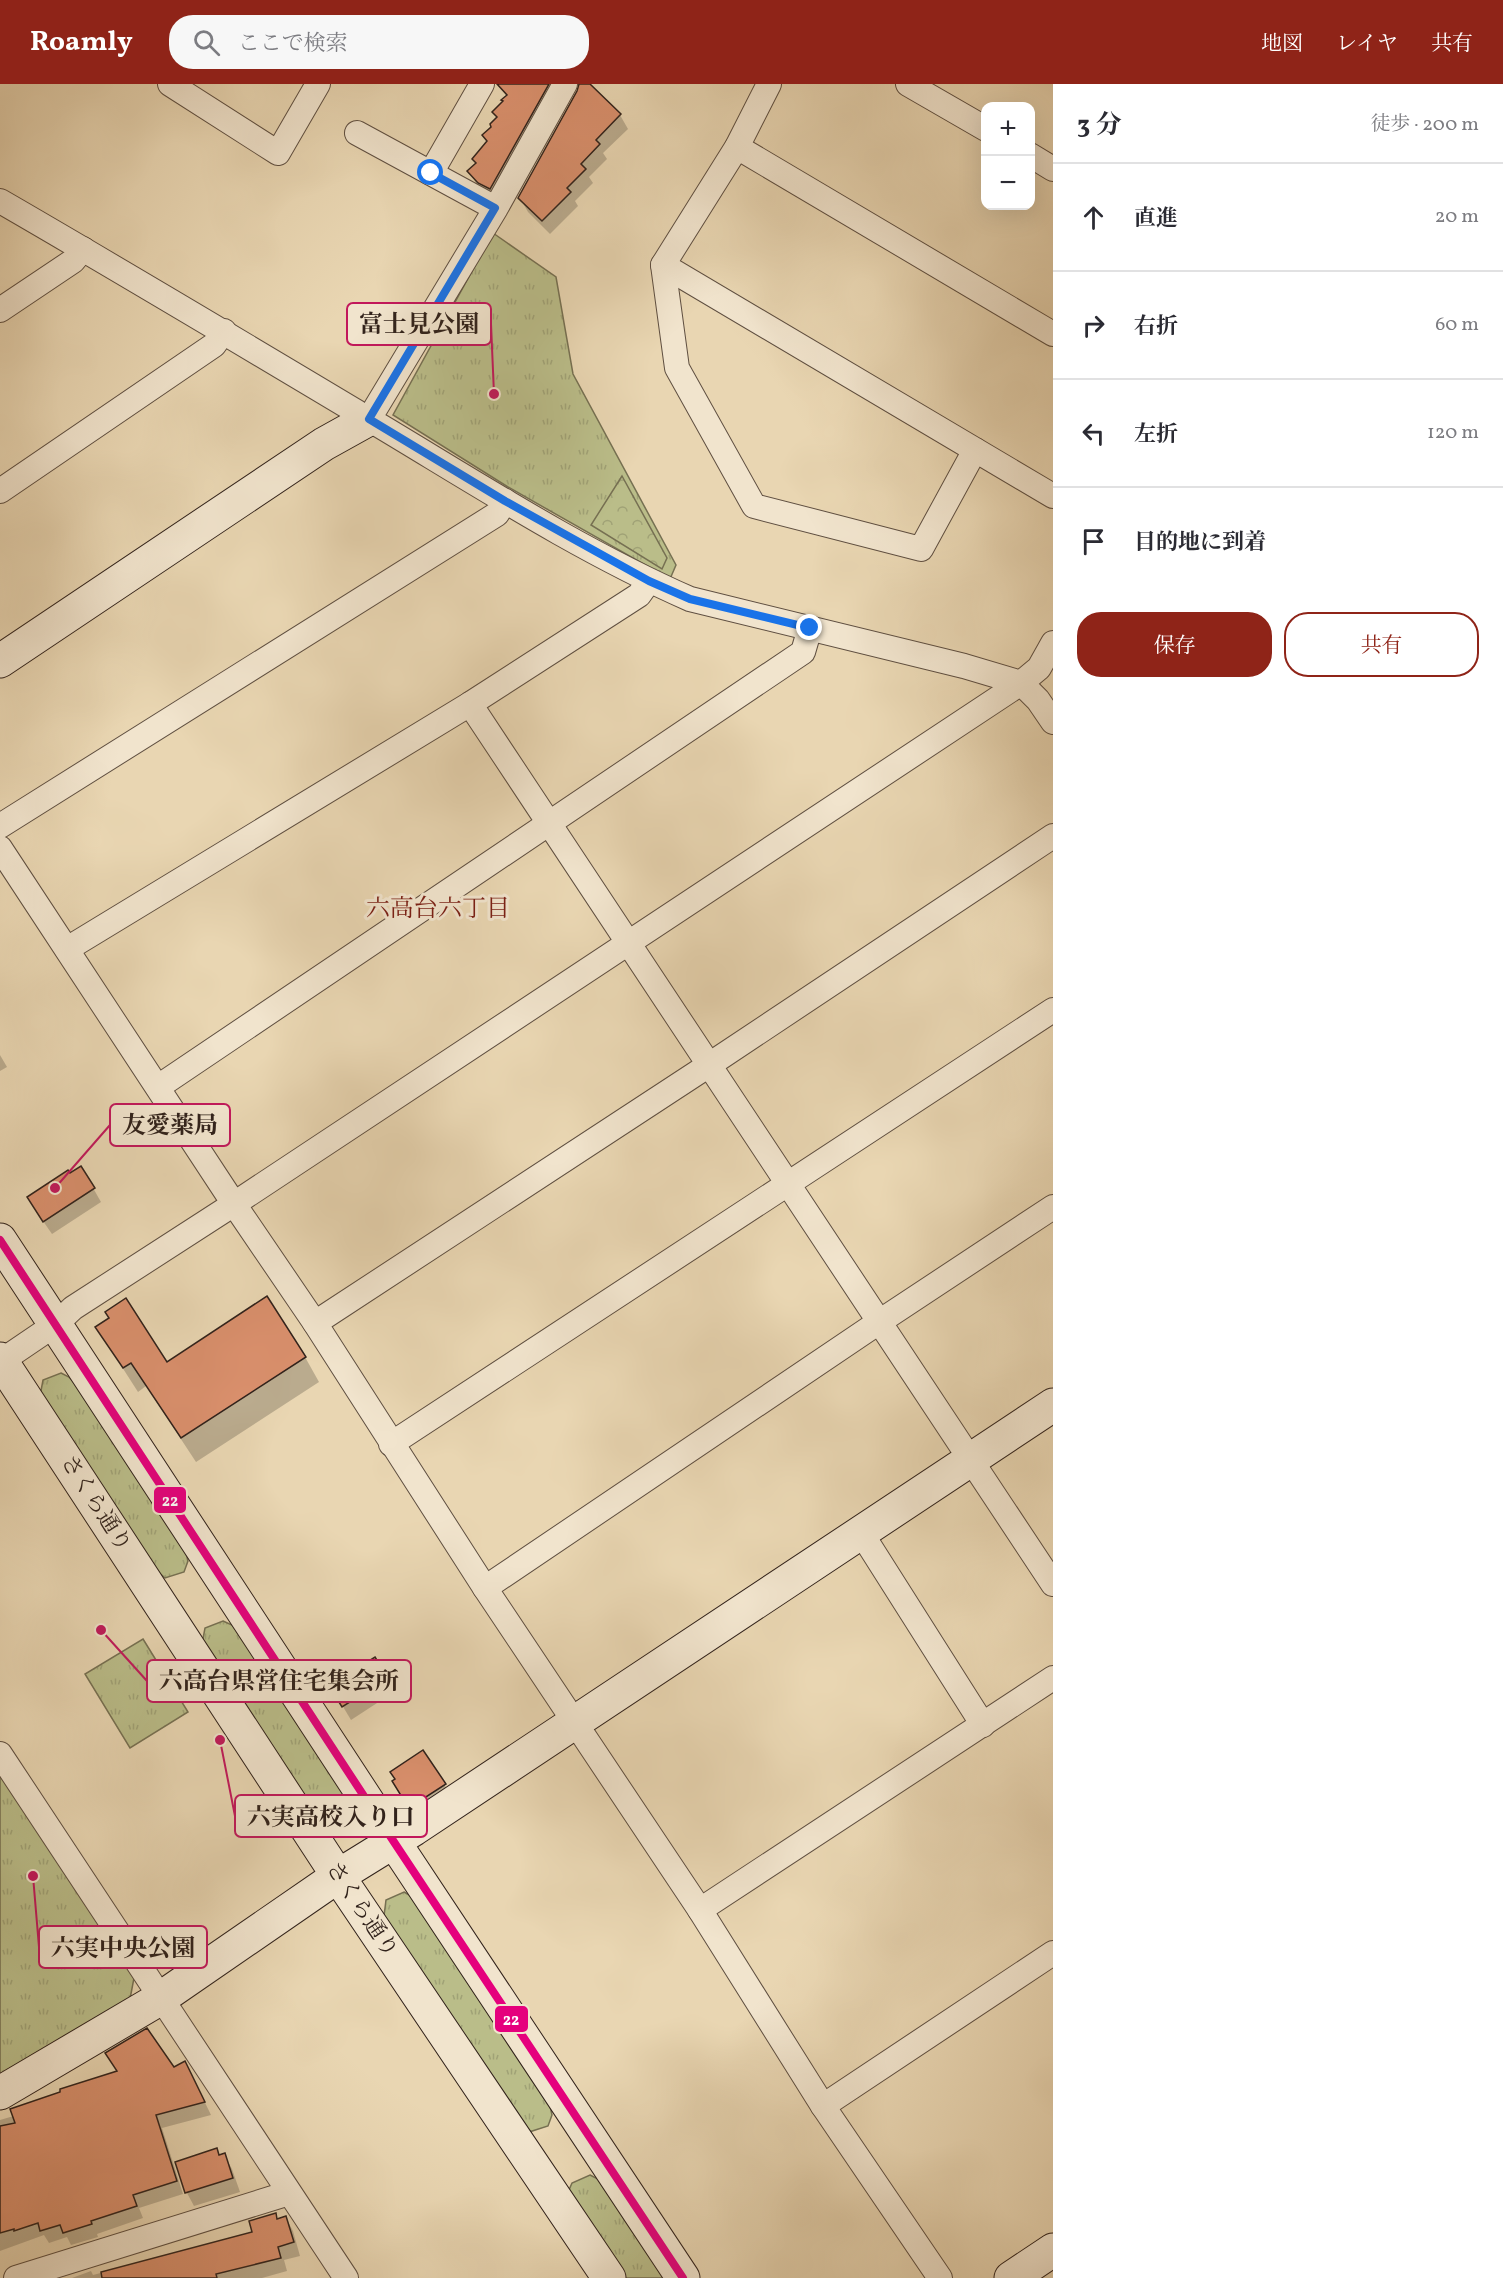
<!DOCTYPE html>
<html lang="ja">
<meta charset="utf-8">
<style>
body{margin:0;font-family:Vollkorn,"Noto Serif JP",serif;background:#f7f7f7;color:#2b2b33}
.controls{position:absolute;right:18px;top:18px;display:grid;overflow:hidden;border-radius:12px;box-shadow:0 6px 24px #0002}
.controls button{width:54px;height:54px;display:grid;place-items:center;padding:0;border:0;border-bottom:2px solid #e1e1e2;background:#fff;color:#2b2b33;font:30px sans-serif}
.stop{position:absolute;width:18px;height:18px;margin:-14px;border:4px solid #1a73e8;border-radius:50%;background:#fff}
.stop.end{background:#1a73e8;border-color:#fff;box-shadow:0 2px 6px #0008}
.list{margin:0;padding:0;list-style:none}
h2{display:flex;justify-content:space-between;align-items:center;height:78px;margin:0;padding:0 24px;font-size:26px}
h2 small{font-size:20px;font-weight:400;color:#7c7c81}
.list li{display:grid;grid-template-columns:39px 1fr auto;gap:18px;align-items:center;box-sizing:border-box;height:108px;padding:0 24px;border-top:2px solid #e1e1e2}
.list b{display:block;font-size:22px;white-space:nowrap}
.list em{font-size:20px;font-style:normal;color:#7c7c81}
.actions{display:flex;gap:12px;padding:18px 24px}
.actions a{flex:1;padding:14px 0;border:2px solid #8f2418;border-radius:24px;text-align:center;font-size:21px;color:#8f2418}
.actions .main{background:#8f2418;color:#fff}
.icon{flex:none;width:33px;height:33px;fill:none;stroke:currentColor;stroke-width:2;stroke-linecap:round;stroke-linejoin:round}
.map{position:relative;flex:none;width:1053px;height:2194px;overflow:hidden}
header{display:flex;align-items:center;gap:36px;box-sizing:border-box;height:84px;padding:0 30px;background:#8f2418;color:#fff}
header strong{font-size:28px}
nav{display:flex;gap:33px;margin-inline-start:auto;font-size:21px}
.search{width:420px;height:54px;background:#f7f7f7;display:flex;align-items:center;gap:15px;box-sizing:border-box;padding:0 21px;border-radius:24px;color:#7c7c81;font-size:22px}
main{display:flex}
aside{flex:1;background:#fff}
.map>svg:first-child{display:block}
.grass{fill:url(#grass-tufts);stroke:#767052;stroke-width:1.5}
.forest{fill:url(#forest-crowns);stroke:#767052;stroke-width:1.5}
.shadow{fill:#0003}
.building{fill:#d98f6c;stroke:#31221b;stroke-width:1.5}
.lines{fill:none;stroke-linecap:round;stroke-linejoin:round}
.street-casing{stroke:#5f4f41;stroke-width:26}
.secondary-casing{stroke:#31221b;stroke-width:35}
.street{stroke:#f1e4cd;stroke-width:24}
.secondary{stroke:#f1e4cd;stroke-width:33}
.bus-1-casing{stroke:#f1e4cd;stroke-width:12}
.bus-1{stroke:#e5007d;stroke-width:8}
.route{stroke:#1a73e8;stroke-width:8}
.labels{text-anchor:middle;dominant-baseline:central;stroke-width:6;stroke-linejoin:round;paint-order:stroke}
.street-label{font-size:22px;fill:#31221b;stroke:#f1e4cd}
.neighbourhood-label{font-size:24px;fill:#7a1f14;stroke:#f1e4cd}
.leader{fill:none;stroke:#c2185b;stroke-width:2}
.callout-dot{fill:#c2185b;stroke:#f1e4cd;stroke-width:2}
.callout{fill:#f1e4cd;stroke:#c2185b;stroke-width:2}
.callout-label{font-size:24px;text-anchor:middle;font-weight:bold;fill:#31221b}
.line-badge{stroke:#f1e4cd;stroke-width:2}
.badge-label{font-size:16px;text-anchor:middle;font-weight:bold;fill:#fff}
</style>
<header>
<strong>Roamly</strong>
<div class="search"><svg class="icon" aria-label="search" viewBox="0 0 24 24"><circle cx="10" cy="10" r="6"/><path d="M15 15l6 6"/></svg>ここで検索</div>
<nav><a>地図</a><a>レイヤ</a><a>共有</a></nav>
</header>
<main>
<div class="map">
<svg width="1053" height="2194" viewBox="0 0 1053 2194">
<defs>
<pattern id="grass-tufts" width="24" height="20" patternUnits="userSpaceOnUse" patternTransform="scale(1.5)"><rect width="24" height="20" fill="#babd89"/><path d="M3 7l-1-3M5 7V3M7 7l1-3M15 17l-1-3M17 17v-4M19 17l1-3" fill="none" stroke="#a0a276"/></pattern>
<pattern id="forest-crowns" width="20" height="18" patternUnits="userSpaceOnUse" patternTransform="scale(1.5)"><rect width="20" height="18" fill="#babd89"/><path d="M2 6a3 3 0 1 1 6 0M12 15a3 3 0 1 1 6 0" fill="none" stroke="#a0a276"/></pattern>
</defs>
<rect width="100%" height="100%" fill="#e9d6b2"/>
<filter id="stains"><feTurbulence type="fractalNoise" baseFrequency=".00333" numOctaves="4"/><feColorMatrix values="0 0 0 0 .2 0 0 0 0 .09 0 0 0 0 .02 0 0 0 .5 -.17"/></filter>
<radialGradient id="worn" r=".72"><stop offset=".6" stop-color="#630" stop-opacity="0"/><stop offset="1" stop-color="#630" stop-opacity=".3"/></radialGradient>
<g class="grass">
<polygon points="493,149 556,193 573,290 676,481 670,495 508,403 393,331"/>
<polygon points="61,1289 69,1293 80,1306 186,1469 188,1477 184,1488 165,1494 154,1484 40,1312 43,1296"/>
<path d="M223,1537L232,1541L242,1554L355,1727C353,1737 344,1750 331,1746C326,1744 320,1737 316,1733L202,1560L205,1544Z"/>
<polygon points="143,1555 188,1628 130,1664 85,1590"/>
<polygon points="0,1690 134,1894 130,1915 0,1990"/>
<polygon points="404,1808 413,1813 550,2022 552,2031 548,2042 529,2048 384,1832 386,1816"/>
<polygon points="590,2091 598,2095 666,2194 622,2194 569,2106 572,2099"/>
</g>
<polygon class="forest" points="622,392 667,474 662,485 591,441"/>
<g class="shadow">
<polygon points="507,0 553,0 498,118 477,101 469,87 477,80 474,75 488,59 483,52 493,43 498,35 494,28 507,12 503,4"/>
<polygon points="589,1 620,31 628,45 603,69 607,75 589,93 593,99 575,117 578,122 550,150 528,128 520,114"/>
<polygon points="0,971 7,983 0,987"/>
<polygon points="93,1104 101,1118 52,1150 36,1127"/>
<polygon points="97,1244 167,1280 305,1273 319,1298 196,1378 146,1302 138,1308"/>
<polygon points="386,1594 394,1608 351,1636 339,1616"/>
<polygon points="444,1700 452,1714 414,1730 402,1711"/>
<polygon points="174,1985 192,1992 211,2031 162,2044 183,2110 139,2124 143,2134 97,2150 98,2153 71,2161 67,2153 49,2159 44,2151 0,2167 0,2036"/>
<polygon points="224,2071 232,2085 240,2108 194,2122 187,2109 177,2079"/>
<polygon points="275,2131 278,2136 286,2134 293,2147 300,2172 284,2176 287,2187 262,2194 72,2194 91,2187 93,2191 254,2149"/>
</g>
<g class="building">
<polygon points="497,0 549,0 490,105 478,99 467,87 476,79 472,75 487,57 482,51 491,43 490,40 497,33 492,28 503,17 501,16 507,11"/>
<polygon points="579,0 590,0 621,30 596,56 600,60 581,80 586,85 567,104 571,108 542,137 518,114 577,7"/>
<polygon points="81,1082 95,1104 43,1138 27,1113 68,1086 70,1089"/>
<polygon points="267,1212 306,1273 181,1354 131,1279 123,1284 95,1243 109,1234 105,1228 126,1214 167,1278"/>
<polygon points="375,1573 388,1594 342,1623 329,1602"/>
<polygon points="423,1666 446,1700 412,1722 407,1716 405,1718 392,1697 395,1695 390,1688"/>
<polygon points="147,1944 174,1983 185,1977 205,2018 156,2031 177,2097 133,2111 137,2122 91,2137 92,2140 63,2149 60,2141 40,2147 38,2139 14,2147 14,2145 0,2149 0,2042 15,2039 10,2025 60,2008 60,2005 117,1987 105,1969"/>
<polygon points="217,2064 219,2071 225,2069 233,2094 185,2109 175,2078"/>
<polygon points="276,2129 277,2135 286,2132 294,2158 278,2163 281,2174 216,2190 217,2194 102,2194 101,2188 252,2148 249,2137"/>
</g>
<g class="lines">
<defs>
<g id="street">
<polyline points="170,0 278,69 318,0"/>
<polyline points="769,0 737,63 663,181 677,284 754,422 921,465 975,366"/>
<polyline points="908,0 986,45"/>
<polyline points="357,49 495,124"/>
<polyline points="737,63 1053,250"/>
<polyline points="1030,71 1053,85"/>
<polyline points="431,89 482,0"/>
<path d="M0,117C128,191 255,267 382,343C482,403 583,468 690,515L964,582L1021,599L1038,616L1053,638"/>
<polyline points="663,181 1053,412"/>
<polyline points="0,226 73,177 83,165"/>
<polyline points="369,335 496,124 565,0"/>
<polyline points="0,407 214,261 224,247"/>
<polyline points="470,620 1053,1500"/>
<polyline points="0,742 497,430 505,417"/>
<polyline points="0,764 234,1120 315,1239 485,1504 700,1826 823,2022 940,2194"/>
<polyline points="67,865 470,620 639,511 649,497"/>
<polyline points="158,1003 803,568 810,544"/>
<polyline points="315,1239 709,981 1053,752"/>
<polyline points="0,1278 56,1240 73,1224 234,1120 1021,599 1039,584 1053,559"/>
<polyline points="391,1360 1053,926"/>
<polyline points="860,1447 983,1641"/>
<polyline points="485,1504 879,1238 1053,1123"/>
<polyline points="0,1670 346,2194"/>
<polyline points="700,1826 1053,1594"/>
<polyline points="823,2022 1053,1869"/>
<polyline points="16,2194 289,2109"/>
</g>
<g id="secondary">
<polyline points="0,577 324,360 369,335"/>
<polyline points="0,1156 394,1758 683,2194"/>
<polyline points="0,1275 338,1792 609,2194"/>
<polyline points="0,2009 161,1914 338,1792 414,1745 1053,1321"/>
<polyline points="1011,2194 1053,2166"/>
</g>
</defs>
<use href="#street" class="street-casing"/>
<use href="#secondary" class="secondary-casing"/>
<use href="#street" class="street"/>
<use href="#secondary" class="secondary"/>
<defs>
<polyline id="bus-1" points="0,1156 394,1758 683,2194"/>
</defs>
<use href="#bus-1" class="bus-1-casing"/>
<use href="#bus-1" class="bus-1"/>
</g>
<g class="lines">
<polyline class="route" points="431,89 495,124 369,335 505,417 649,497 690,515 810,544"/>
</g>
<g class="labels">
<g class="street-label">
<text transform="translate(95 1420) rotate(57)">さくら通り</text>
<text transform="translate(361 1826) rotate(56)">さくら通り</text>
</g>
<g class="neighbourhood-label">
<text x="438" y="826">六高台六丁目</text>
</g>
</g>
<path class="leader" d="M494 310L491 240M55 1104L110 1041M101 1546L147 1597M220 1656L235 1732M33 1792L39 1863"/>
<g class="callout-dot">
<circle cx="494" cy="310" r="6"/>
<circle cx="55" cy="1104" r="6"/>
<circle cx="101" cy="1546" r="6"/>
<circle cx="220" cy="1656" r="6"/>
<circle cx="33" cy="1792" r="6"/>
</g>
<g class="callout">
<rect x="347" y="219" width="144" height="42" rx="6"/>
<rect x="110" y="1020" width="120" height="42" rx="6"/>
<rect x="147" y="1576" width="264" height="42" rx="6"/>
<rect x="235" y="1711" width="192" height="42" rx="6"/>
<rect x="39" y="1842" width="168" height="42" rx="6"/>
</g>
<g class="callout-label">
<text x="419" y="248">富士見公園</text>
<text x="170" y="1049">友愛薬局</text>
<text x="279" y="1605">六高台県営住宅集会所</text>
<text x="331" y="1741">六実高校入り口</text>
<text x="123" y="1872">六実中央公園</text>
</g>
<g class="line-badge">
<rect x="153" y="1402" width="34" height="28" rx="6" fill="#e5007d"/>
<rect x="494" y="1921" width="35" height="28" rx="6" fill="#e5007d"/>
</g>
<g class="badge-label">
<text x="170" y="1422">22</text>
<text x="511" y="1941">22</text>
</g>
<rect width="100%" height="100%" filter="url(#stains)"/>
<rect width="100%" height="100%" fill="url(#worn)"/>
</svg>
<div class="controls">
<button>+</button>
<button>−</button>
</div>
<div class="stop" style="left:431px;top:89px"></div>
<div class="stop end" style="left:810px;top:544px"></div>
</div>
<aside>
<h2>3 分<small>徒歩 · 200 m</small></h2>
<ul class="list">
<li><svg class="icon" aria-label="ahead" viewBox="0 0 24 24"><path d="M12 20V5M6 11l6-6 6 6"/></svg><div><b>直進</b></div><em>20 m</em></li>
<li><svg class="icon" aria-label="right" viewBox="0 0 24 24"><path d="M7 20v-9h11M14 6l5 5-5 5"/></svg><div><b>右折</b></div><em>60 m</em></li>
<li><svg class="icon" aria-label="left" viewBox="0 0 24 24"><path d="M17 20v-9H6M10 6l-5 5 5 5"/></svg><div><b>左折</b></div><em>120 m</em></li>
<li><svg class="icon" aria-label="arrive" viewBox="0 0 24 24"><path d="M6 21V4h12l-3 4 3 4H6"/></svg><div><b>目的地に到着</b></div></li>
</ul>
<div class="actions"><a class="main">保存</a><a>共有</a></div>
</aside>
</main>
